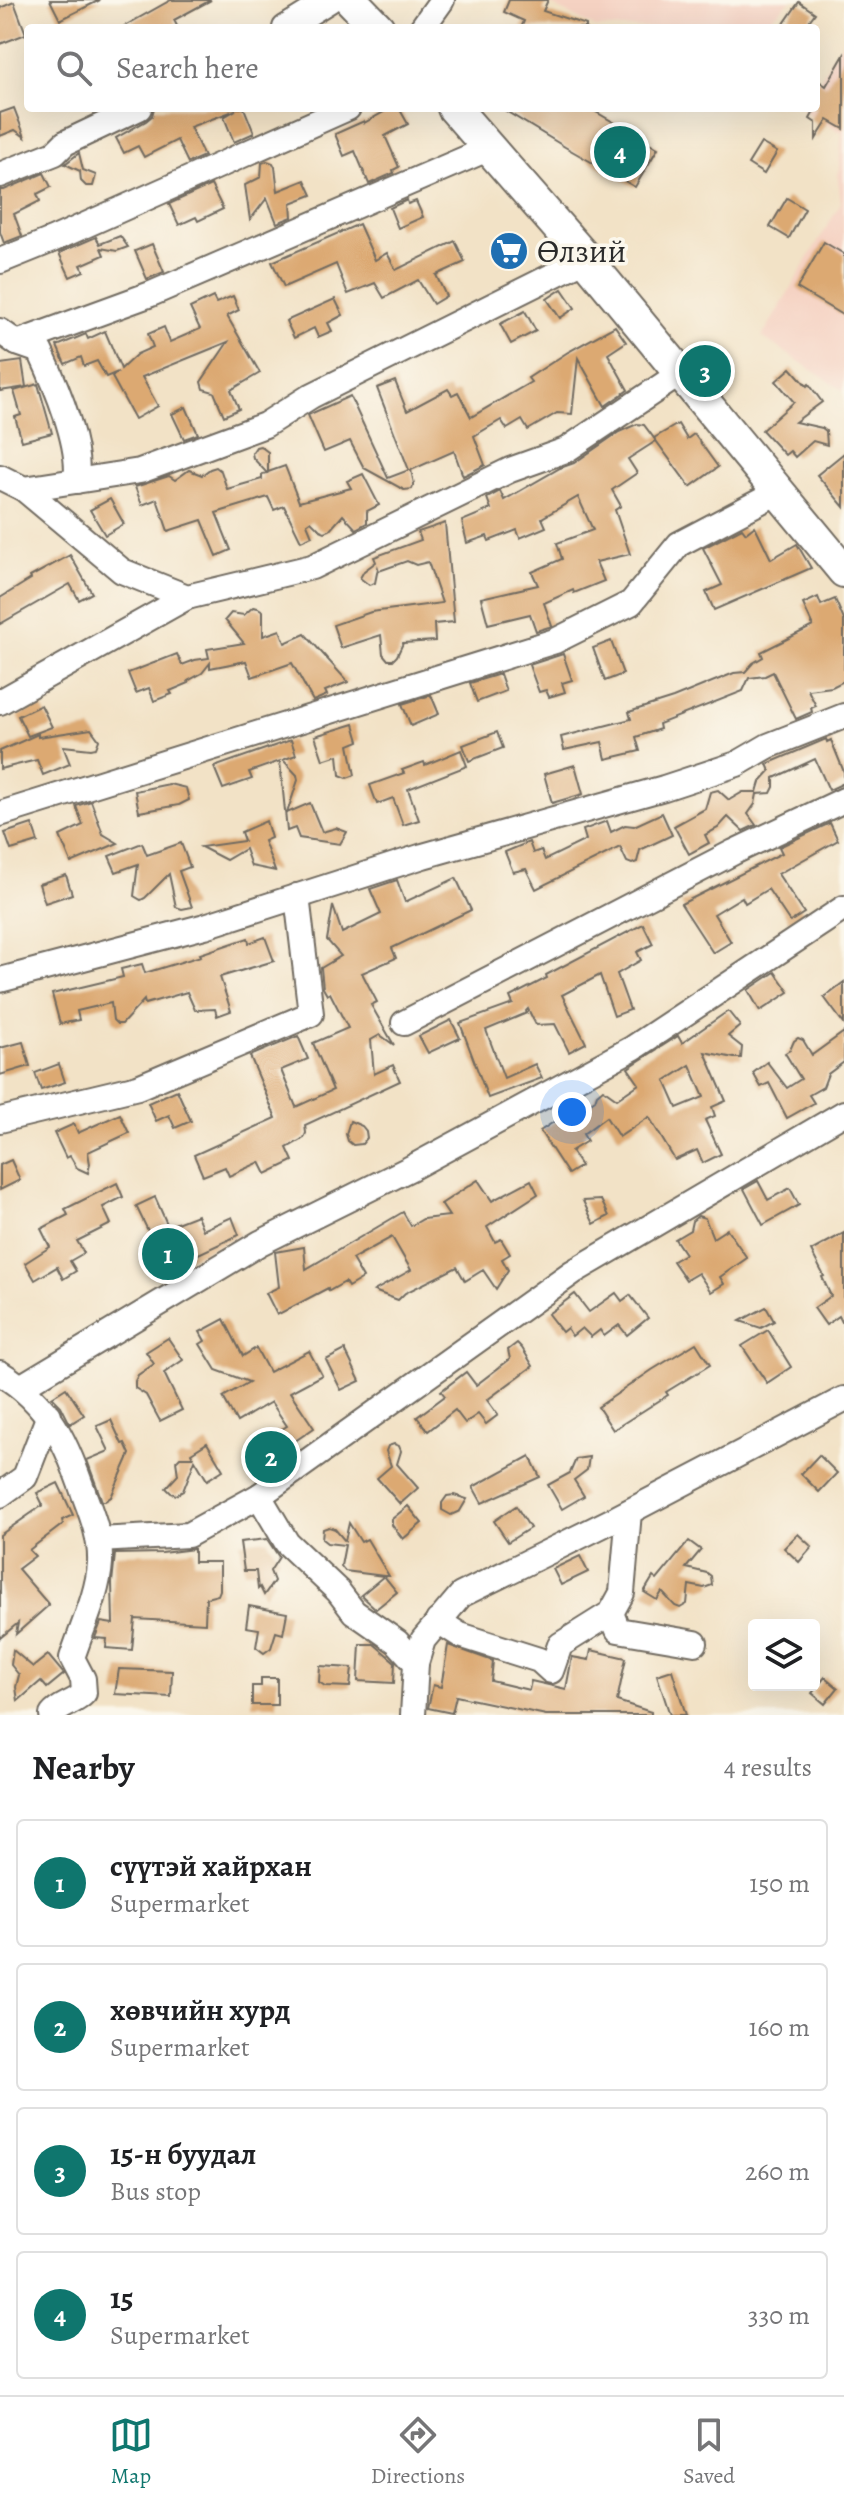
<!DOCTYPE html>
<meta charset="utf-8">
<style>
body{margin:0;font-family:Alegreya,serif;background:#f2f2f2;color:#202124}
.controls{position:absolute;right:24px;bottom:24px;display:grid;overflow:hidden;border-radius:8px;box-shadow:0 8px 32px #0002}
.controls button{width:72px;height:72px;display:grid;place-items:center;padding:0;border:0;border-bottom:2px solid #e0e0e0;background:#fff;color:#202124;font:40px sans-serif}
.you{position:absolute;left:572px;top:1112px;width:28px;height:28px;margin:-20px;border:6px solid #fff;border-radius:50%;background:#1a73e8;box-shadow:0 0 0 12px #1a73e833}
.badge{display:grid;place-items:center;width:52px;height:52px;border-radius:50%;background:#0f766e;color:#fff;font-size:26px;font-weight:700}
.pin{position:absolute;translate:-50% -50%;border:4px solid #fff;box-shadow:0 2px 8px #0006}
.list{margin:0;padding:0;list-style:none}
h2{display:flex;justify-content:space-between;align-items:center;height:104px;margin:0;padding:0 32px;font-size:34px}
h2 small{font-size:26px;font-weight:400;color:#757577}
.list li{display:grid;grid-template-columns:52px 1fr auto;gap:24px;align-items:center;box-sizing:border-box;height:128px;margin:0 16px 16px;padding:0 16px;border:2px solid #e0e0e0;border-radius:8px}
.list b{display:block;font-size:30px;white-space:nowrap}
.list p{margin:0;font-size:26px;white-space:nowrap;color:#757577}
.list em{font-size:26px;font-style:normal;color:#757577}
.icon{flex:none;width:44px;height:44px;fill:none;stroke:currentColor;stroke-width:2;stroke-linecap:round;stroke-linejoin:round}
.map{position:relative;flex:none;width:844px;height:1715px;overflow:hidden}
.search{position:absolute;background:#fff;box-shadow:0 8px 32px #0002;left:24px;right:24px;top:24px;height:88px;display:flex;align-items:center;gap:20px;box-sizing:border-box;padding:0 28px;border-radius:8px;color:#757577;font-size:30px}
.sheet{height:680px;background:#fff}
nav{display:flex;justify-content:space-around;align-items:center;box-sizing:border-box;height:112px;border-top:2px solid #e0e0e0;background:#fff;font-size:22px;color:#757577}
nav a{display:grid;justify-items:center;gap:4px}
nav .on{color:#0f766e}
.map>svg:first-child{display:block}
.built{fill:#f5d2c2}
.building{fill:#dca972;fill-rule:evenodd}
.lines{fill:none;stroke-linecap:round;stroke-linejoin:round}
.minor-casing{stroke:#716b61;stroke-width:28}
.secondary-casing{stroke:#716b61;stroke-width:36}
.minor{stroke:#fff;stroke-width:24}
.secondary{stroke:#fff;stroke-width:32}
.labels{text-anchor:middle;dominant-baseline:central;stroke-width:7;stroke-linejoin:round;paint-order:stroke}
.poi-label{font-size:32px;fill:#2b2b2b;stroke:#fbf7ec;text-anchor:start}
</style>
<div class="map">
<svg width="844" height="1715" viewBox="0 0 844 1715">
<rect width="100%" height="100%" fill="#fbf7ec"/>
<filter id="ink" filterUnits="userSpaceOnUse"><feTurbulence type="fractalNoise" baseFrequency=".0125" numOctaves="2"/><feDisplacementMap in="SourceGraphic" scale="16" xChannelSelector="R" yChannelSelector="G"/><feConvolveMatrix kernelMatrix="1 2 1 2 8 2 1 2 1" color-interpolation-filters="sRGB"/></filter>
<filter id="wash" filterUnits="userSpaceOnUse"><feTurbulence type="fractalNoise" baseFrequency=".006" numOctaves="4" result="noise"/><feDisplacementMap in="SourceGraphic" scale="32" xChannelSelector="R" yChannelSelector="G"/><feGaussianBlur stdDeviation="1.8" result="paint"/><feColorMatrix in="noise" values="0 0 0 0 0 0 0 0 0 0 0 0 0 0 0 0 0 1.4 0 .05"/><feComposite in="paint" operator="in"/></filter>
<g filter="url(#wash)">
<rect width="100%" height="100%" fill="#f2e2c6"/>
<g class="built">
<polygon points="542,0 791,0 760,28 596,28"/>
<polygon points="844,39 844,391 762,337 841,203 838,179 842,133 802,110 803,108 816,108 816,86"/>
</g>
<g id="blocks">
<g class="building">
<polygon points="50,0 100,0 60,20"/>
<polygon points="171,0 211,0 174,20 178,28 121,28"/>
<polygon points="509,0 548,0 543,11 586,25 586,28 521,28 524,21 504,12"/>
<polygon points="14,2 26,34 0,44 0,8"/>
<polygon points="799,2 815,13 804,28 781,28"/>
<polygon points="844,55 844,129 828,120 816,139 816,123 810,119 816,108 816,79 826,86"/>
<polygon points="14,108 25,137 15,130 0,136 0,113"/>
<polygon points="154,108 244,108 254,133 234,142 224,117 236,110 190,127 204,156 188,163 177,140 144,157 138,146 124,153 116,138 146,121 152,116"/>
<polygon points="391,108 399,108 408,124 385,136 399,167 393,170 394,173 369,184 355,151 344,156 335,134 364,121 364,123"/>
<polygon points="501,108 589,108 658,148 635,187 565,147"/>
<polygon points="761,143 777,152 764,174 748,164"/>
<polygon points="79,153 83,170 96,175 93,186 86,186 81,181 80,171 65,164"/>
<polygon points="267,161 273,163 275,167 278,191 305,180 312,195 291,203 292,217 277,223 267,198 250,220 245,185 261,177 262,163"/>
<polygon points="44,173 51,187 37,194 40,201 14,214 22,236 4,243 0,232 0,190 4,190"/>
<polygon points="211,185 223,209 198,221 196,217 179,225 169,204"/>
<polygon points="787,198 805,209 789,238 770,227"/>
<polygon points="407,200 408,204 416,201 423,217 398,228 390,208"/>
<polygon points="359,224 375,260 387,253 396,270 455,241 465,262 436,275 446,296 433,304 418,280 384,298 375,283 348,294 336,264 284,287 272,262"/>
<polygon points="120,236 128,247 117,251 101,248 104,255 81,265 84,271 70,277 59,253 96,237 100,244"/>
<polygon points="824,242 844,254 844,316 797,288"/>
<polygon points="152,244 164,272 147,279 135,251"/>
<polygon points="562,289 575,308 560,318 547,299"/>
<polygon points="233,296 239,310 227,316 260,373 231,390 239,409 224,416 214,392 203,389 201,382 228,342 142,377 158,406 135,419 112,377 118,372 106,377 97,361 84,366 81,357 65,364 57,346 86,334 88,339 105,331 121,369 137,354 153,347 148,334 164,327 170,342 200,329 190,308 213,297 216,303"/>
<polygon points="335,299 343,315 328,323 332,331 318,337 314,328 294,338 286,321"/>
<polygon points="525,311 536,331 511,344 500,324"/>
<polygon points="615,326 626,342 608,354 628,390 605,406 578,358 572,414 557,413 528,430 522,420 507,429 501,420 474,436 485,465 463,476 454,451 411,470 414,484 412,489 404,490 364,468 350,441 324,452 308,415 350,396 388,478 409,470 377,388 395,381 407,411 448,389 452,395 458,392 471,417 531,382 528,378 568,352"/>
<polygon points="22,361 26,387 0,391 0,364"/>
<polygon points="791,368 807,386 809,384 822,402 795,422 822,428 826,431 827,445 813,441 795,457 790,451 785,455 762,430 794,402 776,381"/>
<polygon points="38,384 52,433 22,441 15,417 21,415 14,391"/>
<polygon points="186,407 198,434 184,439 172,414"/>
<polygon points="637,424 644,425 656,441 628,459 637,473 612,490 621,506 615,510 630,554 596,562 604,581 574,593 573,590 544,603 552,626 549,627 536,631 530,614 488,624 481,598 538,585 532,572 562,559 557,543 593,530 578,497 542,518 546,527 520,538 517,530 489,541 487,536 467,543 462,521 491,509 487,498 500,491 504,500 560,468 574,463 619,432"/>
<polygon points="678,424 687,439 694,434 718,467 690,487 654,438"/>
<polygon points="260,446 268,452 268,472 285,466 299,502 351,488 347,481 363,474 379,505 367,511 367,523 356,529 343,515 330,530 325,532 320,530 311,521 307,524 312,536 301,541 284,506 274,510 268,497 216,513 231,550 217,556 202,520 168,531 157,499 142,505 135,487 169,476 175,480 189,470 202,475 210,469 216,467 221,471 227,489 262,479 262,474 267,473 253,458 252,453 256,447"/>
<polygon points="844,453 844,507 817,475"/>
<polygon points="110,499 124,524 105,535 90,510"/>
<polygon points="445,523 454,622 434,624 435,641 403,643 397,656 393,660 388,660 383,654 381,635 341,648 333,625 371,612 442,603 428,562 416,565 407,561 379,571 378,568 375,583 369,585 360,578 364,571 376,562 374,557 421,540 418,532"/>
<polygon points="755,526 771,559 797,544 811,568 714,610 706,592 722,585 703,548 742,528 746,533"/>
<polygon points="70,555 92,593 79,600 70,584 0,624 0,598 31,579 30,577"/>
<polygon points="818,597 821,605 835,599 844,620 844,681 832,687 808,690 816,706 811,708 812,712 796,719 773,672 765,676 749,678 743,691 659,724 660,729 636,737 640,751 606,759 602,742 564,750 561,737 631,719 629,712 673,698 734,673 745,672 753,663 763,657 761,652 813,626 803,604"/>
<polygon points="253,607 258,608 263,611 263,636 280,630 285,643 305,634 348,682 325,691 327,695 313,701 292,663 252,677 246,661 210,668 210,663 202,673 188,681 189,683 170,691 172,694 154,701 149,688 136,693 128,673 177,654 182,665 195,660 209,658 207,649 244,643 225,620 231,613 244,615"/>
<polygon points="611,641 623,674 605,681 593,648"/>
<polygon points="563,654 572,680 562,683 565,692 549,697 546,690 539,692 529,665"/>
<polygon points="500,674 506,691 477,702 470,683"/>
<polygon points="431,695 439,714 411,726 402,704"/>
<polygon points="41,705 52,727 28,736 18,716"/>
<polygon points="354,724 359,741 349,745 355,775 347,778 340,775 338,755 323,760 315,736"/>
<polygon points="91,729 99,740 96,748 91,749 63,746 70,764 43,775 37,760 0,769 0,751 38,734 38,737"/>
<polygon points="497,732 503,748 469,761 463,745"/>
<polygon points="826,739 827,742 831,740 844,772 844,783 829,790 815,759 774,778 774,787 771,793 757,794 755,804 748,814 756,825 743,831 728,817 718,828 705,835 709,843 689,854 674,826 705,809 710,792 718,790 729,800 743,792 757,792 760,782 770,771 767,764"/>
<polygon points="291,740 296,755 283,760 297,775 298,780 287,813 310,803 322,832 336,828 347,832 340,844 299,838 295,828 287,831 280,761 249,772 252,779 223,789 214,767"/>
<polygon points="461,750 467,766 408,789 419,820 403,825 393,798 377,804 370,785 404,773 402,770 424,762 425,765"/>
<polygon points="575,765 583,794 552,803 544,774"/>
<polygon points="169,784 186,788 189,800 179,805 139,812 135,791"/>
<polygon points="91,801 103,834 118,843 71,863 60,836 83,825 76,806"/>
<polygon points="662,813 672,835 640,850 637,862 632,864 627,862 620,847 536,889 526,869 513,872 505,852 529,842 533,853 541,850 545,860 586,840 583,830 607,821 611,832 625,825 634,826"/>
<polygon points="266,821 271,838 264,841 275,871 251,866 245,849 226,860 201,847 244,841 241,832"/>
<polygon points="830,823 838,840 778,874 804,913 790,922 768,889 745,903 742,897 714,914 731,942 713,953 681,904 782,853 779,847"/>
<polygon points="32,824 38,842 11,850 5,833"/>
<polygon points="142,843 147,855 181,843 190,867 179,871 192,907 182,909 176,907 169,874 145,898 141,900 134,896 138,864 116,872 109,856"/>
<polygon points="66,875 72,894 45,903 39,884"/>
<polygon points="456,878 471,910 392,948 396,958 362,973 377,1002 371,1005 394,1045 380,1035 371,1040 374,1074 393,1065 400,1081 305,1125 306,1133 304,1138 287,1148 293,1161 266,1174 260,1162 229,1176 225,1167 203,1176 194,1155 276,1118 250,1056 298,1036 308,1059 281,1070 296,1107 333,1090 313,1043 348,1028 330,993 327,995 323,988 321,968 341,956 327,940 333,906 342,933 381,914 370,889 397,880 405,902"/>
<polygon points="643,924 653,944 637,952 641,960 617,974 630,1010 614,1016 600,975 562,995 586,1043 569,1052 555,1024 536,1025 528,1009 526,1011 527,1013 486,1030 504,1078 535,1064 542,1078 488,1098 460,1023 513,1004 510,997 547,978 546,975"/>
<polygon points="265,937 274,961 220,977 231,1011 217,1016 215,1009 195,1010 187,992 145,1004 144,1000 122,1024 117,1024 113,1020 111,1003 77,1011 79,1020 60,1024 52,994 123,977 121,969 142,964 145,973 201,956 200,954 248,938 249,943"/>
<polygon points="775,972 789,992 760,1011 748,990"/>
<polygon points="844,982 844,1024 824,997"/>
<path d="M728,1011L740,1026L728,1036L742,1047L741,1058H734L705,1052L726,1101L712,1107L715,1116L705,1120L721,1154L703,1163L697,1150L675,1160L649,1117L619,1137L606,1117L583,1134L587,1141L571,1151L581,1166L568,1174L540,1131L569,1112L572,1117L595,1100L597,1094L603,1089L617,1099L639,1084L628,1068L678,1036L682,1043ZM690,1065L704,1097L677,1108L665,1081Z"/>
<polygon points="451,1020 460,1038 428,1053 419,1036"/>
<polygon points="844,1032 844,1062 828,1074 823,1087 809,1095 814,1103 787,1118 769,1083 761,1087 753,1073 767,1062 787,1088 801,1079 785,1053 790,1050 794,1041 798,1038 803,1040 812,1055"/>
<polygon points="23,1042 30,1066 0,1075 0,1048"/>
<polygon points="59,1064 65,1082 41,1090 35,1073"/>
<polygon points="177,1090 191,1121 175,1128 169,1115 156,1121 148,1103"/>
<polygon points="120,1114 129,1133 88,1152 90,1164 88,1173 77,1168 70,1156 66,1158 54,1133 74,1124 78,1133"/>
<polygon points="350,1121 362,1126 366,1131 367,1138 362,1144 353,1145 348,1141 346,1134"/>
<polygon points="11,1160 20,1180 0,1190 0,1165"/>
<polygon points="478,1180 492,1201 531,1180 538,1194 487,1227 495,1242 501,1239 510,1254 502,1259 508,1270 496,1289 483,1270 465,1281 457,1267 405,1293 398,1300 374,1291 411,1270 392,1237 352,1259 363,1278 348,1287 345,1282 329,1291 328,1288 277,1315 266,1293 279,1287 275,1252 304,1247 306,1269 403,1212 411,1226 423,1219 449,1216 441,1204"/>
<polygon points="758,1181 768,1200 790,1188 799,1205 763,1225 744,1189"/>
<polygon points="117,1183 123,1197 103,1207 111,1224 77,1241 84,1253 70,1261 76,1271 63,1279 57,1267 35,1280 25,1263 50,1247 41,1229 68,1215 65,1209"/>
<polygon points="155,1197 171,1233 153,1241 136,1206"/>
<polygon points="601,1200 609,1216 594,1224 583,1201"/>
<polygon points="197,1215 203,1230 232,1217 239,1235 188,1259 174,1224"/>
<polygon points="698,1216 705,1218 713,1238 727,1229 747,1258 720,1277 724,1284 711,1292 698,1273 686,1280 673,1261 685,1254 675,1239 690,1230 692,1221"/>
<polygon points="844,1233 844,1326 839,1316 826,1325 814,1308 831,1296 822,1277 824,1276 811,1251"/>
<polygon points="616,1293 622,1301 630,1295 648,1318 627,1335 619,1325 604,1336 600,1330 591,1337 582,1328 572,1336 567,1328 562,1332 548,1314 575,1294 589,1312"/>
<polygon points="766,1307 774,1321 761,1328 740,1321"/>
<polygon points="224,1319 243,1356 256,1348 269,1372 309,1351 322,1375 290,1392 314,1428 285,1448 289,1455 266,1469 256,1452 266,1447 262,1441 287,1426 271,1402 237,1422 223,1397 249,1382 216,1370 200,1344 205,1341 200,1332"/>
<polygon points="768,1330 791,1367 767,1383 742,1346"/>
<polygon points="168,1338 183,1360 164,1373 182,1410 160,1421 146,1395 135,1388 135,1381 138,1375 154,1364 146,1352"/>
<polygon points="517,1343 522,1348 533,1366 487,1400 498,1415 486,1424 478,1414 465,1423 455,1410 428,1431 417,1417 445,1396 441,1391 466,1372 476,1385 510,1359 508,1350"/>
<polygon points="696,1343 710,1365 666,1392 668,1395 613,1430 598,1407 652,1370"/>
<polygon points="345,1350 360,1381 341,1390 326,1360"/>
<polygon points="66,1388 84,1415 70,1424 61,1406 52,1397"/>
<polygon points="111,1420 122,1444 125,1443 130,1454 111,1497 105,1501 102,1501 87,1460 109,1451 97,1426"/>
<polygon points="207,1443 223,1470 207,1480 195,1460 183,1491 176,1495 171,1493 166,1488 178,1475 176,1461 180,1457 193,1457 191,1453"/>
<polygon points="394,1444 399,1446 401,1451 397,1464 418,1488 400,1504 377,1478 391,1466 386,1451 388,1446"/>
<polygon points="819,1455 837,1473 819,1492 801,1474"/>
<polygon points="530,1456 540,1477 482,1503 473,1487"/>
<polygon points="589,1457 587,1470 574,1480 584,1496 562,1509 548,1485 570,1473 576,1459"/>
<polygon points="58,1483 73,1515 62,1520 63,1524 29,1550 35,1556 18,1569 49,1605 16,1634 18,1623 0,1638 0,1535 43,1505 37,1493"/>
<polygon points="454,1495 467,1499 460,1511 451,1515 442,1510 442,1503 447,1496"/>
<polygon points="408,1506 422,1523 403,1539 392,1525 392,1519"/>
<polygon points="516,1506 530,1528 508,1542 494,1521"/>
<polygon points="349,1523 361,1542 367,1539 389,1576 384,1576 397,1592 376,1609 361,1595 384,1576 345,1571 341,1566 345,1545 327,1543 322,1539 323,1529 329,1527 335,1529 345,1541"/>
<polygon points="798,1534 812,1547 799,1562 784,1548"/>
<polygon points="267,1539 279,1557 270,1571 274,1581 264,1595 260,1587 258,1589 256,1571 244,1571 240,1542"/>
<polygon points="689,1541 701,1550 686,1568 707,1573 711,1576 712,1585 704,1588 689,1585 687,1604 680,1608 675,1606 662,1592 657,1600 644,1592 653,1577 657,1580"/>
<polygon points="194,1549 194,1562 220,1562 220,1590 218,1595 206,1598 205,1623 135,1619 132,1650 106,1648 107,1639 95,1638 101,1622 113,1624 112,1583 115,1554 162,1553"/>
<polygon points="580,1556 588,1572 561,1585 553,1569"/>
<polygon points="249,1606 287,1613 283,1634 276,1632 271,1648 264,1653 256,1647 259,1629 246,1627"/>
<polygon points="360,1644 374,1644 395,1662 394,1683 358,1681"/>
<polygon points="448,1645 493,1661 491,1681 529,1690 531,1681 566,1689 572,1657 589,1660 591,1650 626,1658 617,1701 651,1712 651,1715 546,1715 456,1696 452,1713 428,1708 433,1685 441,1687"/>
<polygon points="13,1650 33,1667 48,1655 64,1674 47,1688 41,1681 18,1701 16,1687 19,1675 11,1665"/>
<polygon points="320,1666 352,1668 350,1687 325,1686 319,1682"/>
<polygon points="119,1669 172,1671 171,1697 115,1694"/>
<polygon points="672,1670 686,1715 670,1715 657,1675"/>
<polygon points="825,1677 838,1688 825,1704 812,1693"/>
<polygon points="261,1678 277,1678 277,1705 252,1705 252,1686 261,1686"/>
</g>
</g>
</g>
<g filter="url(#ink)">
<use href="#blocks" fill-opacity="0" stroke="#716b61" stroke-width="2"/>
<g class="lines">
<defs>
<g id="minor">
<polyline points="285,28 330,0"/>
<polyline points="422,28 442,0"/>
<polyline points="0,175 55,153 65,143 139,108"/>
<polyline points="0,261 52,240 348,108"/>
<path d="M0,331L17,343L40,351C55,383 82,446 76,481"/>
<polyline points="17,343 151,294 490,148"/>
<polyline points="0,477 24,489 122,571 187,597 312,567 510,470 566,450 681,373"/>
<polyline points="24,489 140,471 265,425 311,396 586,259"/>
<polyline points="0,702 187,597"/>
<polyline points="0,814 555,641 631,603 679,544 778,492"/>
<polyline points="0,980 205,926 423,856 664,788 737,764 768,746 844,716"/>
<polyline points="404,1023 734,852 844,800"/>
<polyline points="0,1120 138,1087 311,1014 297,896"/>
<path d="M0,1373C51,1404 66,1443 85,1497C93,1518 101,1540 100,1563C98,1595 82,1627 72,1658L83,1679L84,1693C75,1703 60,1705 52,1715"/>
<polyline points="22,1386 260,1243 411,1168 633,1048 844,908"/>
<polyline points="0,1495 25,1477 49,1415"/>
<polyline points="259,1496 287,1543 338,1591 354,1612 397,1642 416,1663 413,1715"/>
<polyline points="99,1540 188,1535 259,1496 573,1272 844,1113"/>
<polyline points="611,1613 618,1630 695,1643"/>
<polyline points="438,1621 460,1635 539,1660 551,1671 560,1645 611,1613 622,1593 629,1512"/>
<polyline points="416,1663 423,1640 461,1595 615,1519 844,1399"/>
</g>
<g id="secondary">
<polyline points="351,0 378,28"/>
<polyline points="454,108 586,259 844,571"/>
</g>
</defs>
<use href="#minor" class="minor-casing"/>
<use href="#secondary" class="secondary-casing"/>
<use href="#minor" class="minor"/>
<use href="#secondary" class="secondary"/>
</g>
</g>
<defs>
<symbol id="supermarket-disc" viewBox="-11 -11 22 22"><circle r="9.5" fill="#1f6fb2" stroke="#fbf7ec"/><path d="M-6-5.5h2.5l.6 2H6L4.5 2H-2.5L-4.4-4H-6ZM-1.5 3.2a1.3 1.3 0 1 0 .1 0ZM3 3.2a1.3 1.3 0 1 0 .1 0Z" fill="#fff"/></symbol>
</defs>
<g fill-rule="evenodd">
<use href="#supermarket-disc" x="487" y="229" width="44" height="44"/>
</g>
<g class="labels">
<g class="poi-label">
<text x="537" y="251">Өлзий</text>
</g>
</g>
</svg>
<div class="controls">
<button><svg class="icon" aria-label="layers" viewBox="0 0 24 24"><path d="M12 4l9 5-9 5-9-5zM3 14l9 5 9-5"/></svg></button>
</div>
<div class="you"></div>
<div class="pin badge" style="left:168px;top:1254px">1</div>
<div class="pin badge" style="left:271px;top:1457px">2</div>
<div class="pin badge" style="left:705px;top:371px">3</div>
<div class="pin badge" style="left:620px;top:152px">4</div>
<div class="search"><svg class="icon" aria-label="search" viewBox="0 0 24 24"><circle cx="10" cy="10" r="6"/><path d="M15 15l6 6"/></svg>Search here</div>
</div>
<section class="sheet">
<h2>Nearby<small>4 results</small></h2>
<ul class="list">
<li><span class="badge">1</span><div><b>сүүтэй хайрхан</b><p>Supermarket</p></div><em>150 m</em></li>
<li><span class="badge">2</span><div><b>хөвчийн хурд</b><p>Supermarket</p></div><em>160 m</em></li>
<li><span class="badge">3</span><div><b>15-н буудал</b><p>Bus stop</p></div><em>260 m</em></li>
<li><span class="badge">4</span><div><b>15</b><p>Supermarket</p></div><em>330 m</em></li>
</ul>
</section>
<nav>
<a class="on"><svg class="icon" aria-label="map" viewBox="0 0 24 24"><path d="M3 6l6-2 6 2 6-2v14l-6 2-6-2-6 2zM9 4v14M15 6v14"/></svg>Map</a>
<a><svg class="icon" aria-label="directions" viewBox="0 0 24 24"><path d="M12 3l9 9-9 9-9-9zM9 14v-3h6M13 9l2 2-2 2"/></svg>Directions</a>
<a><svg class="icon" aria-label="saved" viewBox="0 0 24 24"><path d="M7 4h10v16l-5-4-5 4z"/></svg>Saved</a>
</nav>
